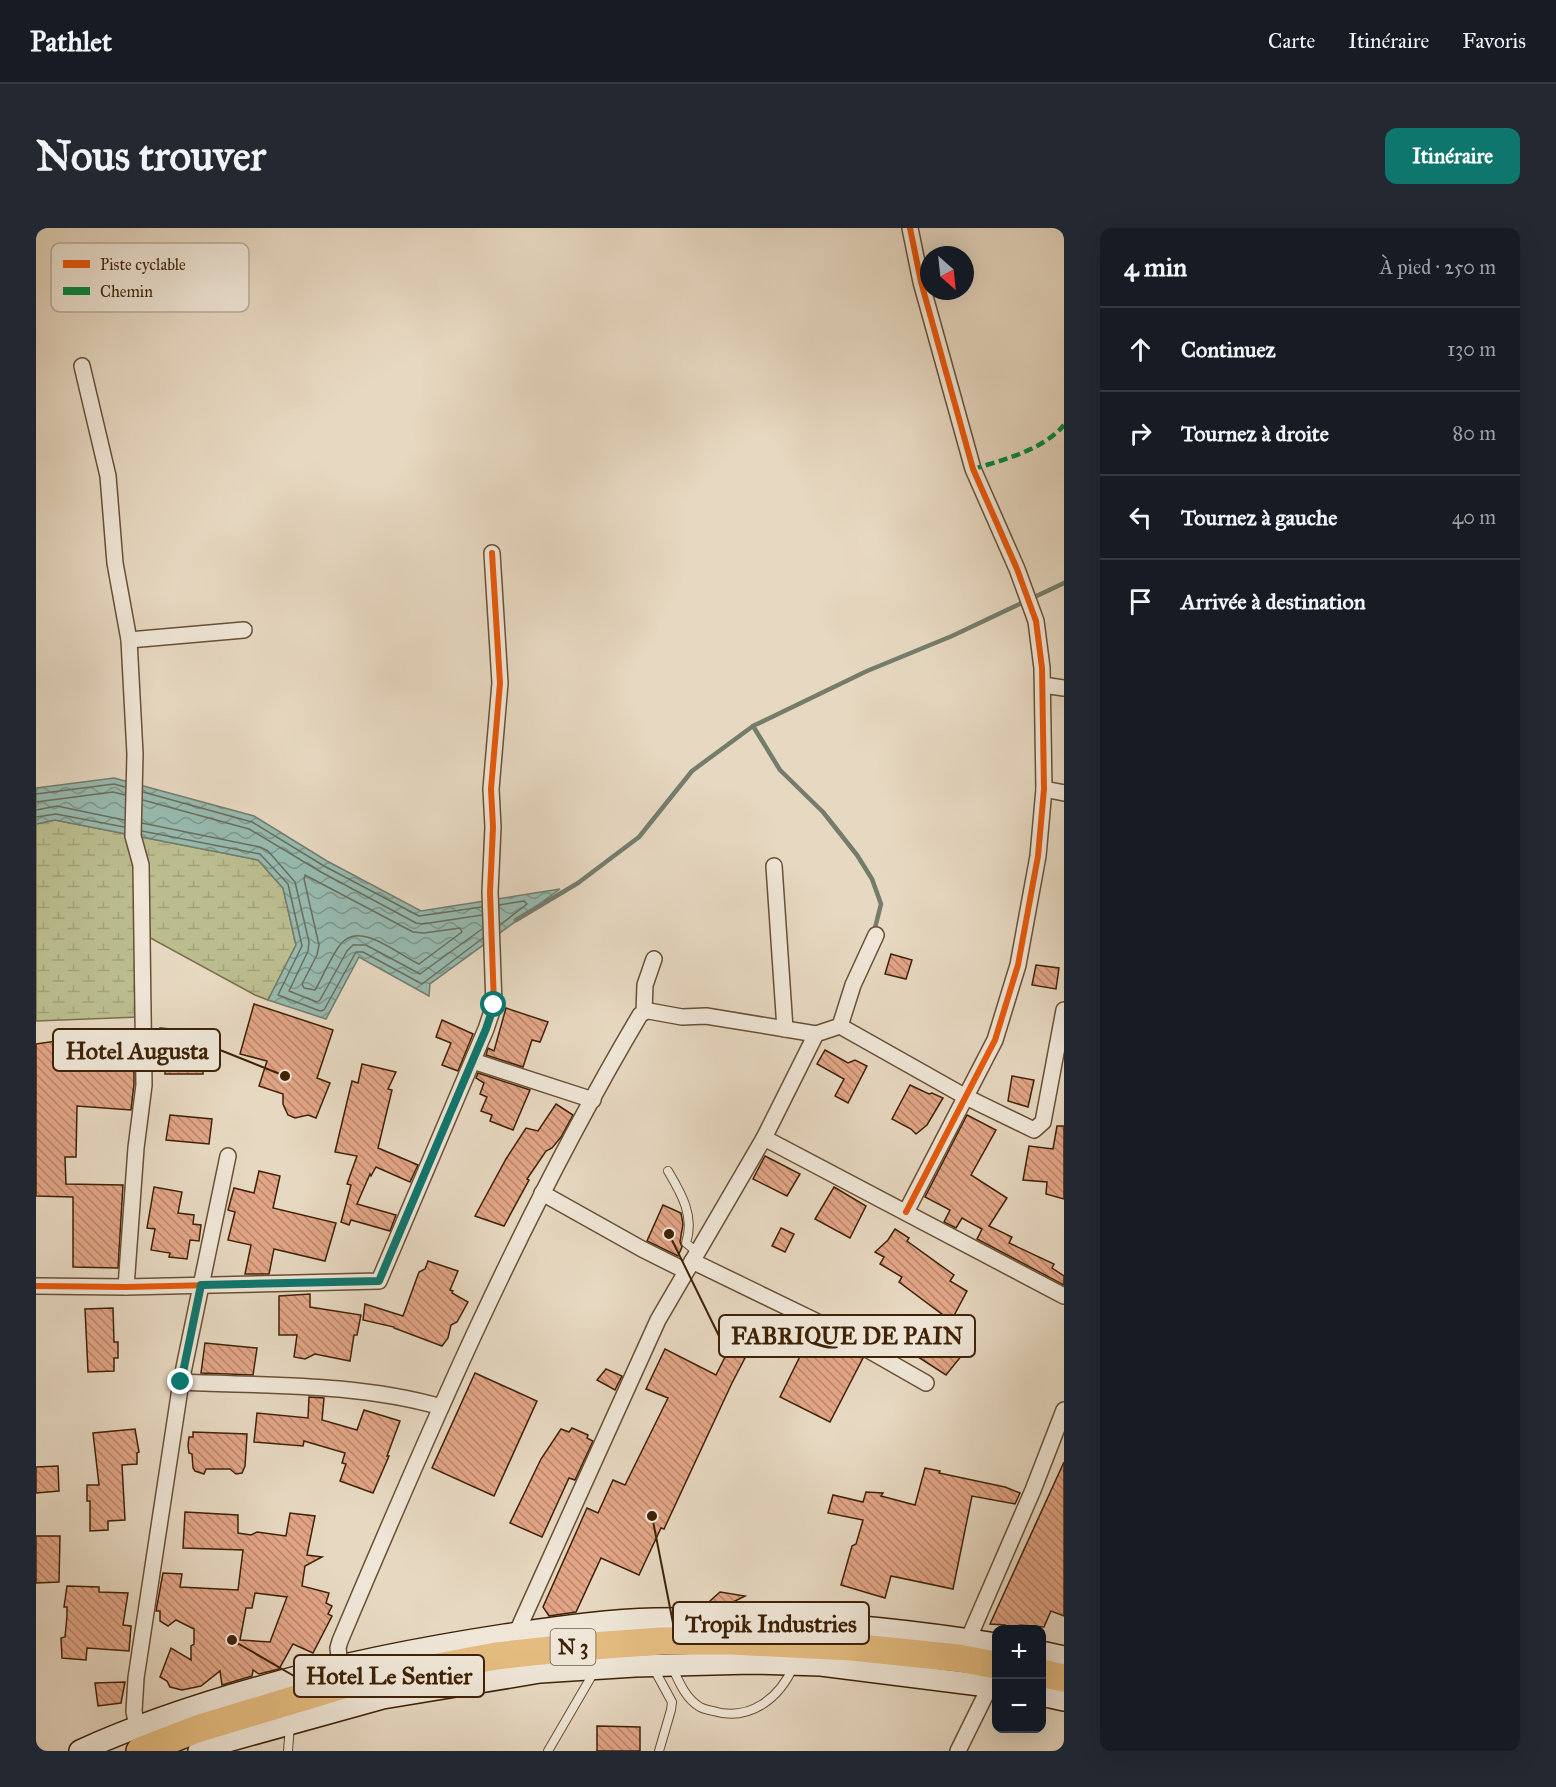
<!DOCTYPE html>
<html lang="fr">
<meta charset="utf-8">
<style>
body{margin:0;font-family:"IM FELL Great Primer",serif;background:#242831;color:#f1f3f6}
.controls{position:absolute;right:18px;bottom:18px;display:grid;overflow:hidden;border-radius:12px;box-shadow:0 6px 24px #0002}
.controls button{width:54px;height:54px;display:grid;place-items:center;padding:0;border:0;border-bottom:2px solid #363941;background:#171b24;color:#f1f3f6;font:30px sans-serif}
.compass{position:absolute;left:884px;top:18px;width:54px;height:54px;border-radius:50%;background:#171b24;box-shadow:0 6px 24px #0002;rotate:153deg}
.stop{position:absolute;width:18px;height:18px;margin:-14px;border:4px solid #0f766e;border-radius:50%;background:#fff}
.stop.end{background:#0f766e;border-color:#fff;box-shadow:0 2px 6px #0008}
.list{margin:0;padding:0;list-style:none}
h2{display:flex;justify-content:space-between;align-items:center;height:78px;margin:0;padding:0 24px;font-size:26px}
h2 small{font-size:20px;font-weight:400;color:#9ea1a6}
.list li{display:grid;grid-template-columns:39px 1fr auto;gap:18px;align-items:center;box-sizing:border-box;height:84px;padding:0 24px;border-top:2px solid #363941}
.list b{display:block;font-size:22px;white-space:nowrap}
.list em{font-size:20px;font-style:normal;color:#9ea1a6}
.icon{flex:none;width:33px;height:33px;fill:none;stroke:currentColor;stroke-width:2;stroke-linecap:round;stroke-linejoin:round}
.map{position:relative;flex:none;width:1028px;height:1523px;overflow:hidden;border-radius:12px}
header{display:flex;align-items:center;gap:36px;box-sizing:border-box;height:84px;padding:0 30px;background:#171b24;border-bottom:2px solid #363941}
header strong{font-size:28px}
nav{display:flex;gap:33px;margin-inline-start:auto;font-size:21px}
.intro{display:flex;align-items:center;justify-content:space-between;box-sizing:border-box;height:144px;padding:0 36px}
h1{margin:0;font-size:42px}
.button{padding:15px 27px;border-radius:12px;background:#0f766e;color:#fff;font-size:21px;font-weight:700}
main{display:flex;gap:36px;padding:0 36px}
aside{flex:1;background:#171b24;border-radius:12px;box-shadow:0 6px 24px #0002}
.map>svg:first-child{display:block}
.wetland{fill:url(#wetland-marsh);stroke:#7d704a;stroke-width:1.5}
.water{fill:url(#water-waves);stroke:#747d6c;stroke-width:1.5}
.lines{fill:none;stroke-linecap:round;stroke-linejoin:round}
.shore{stroke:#6b6e5b;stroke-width:1.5}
.stream{stroke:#747d6c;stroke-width:4.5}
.building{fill:url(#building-back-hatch);stroke:#3f2206;stroke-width:1.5;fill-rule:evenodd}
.lane-casing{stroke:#695035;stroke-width:10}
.street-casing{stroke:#695035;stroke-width:18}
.secondary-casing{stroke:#3f2206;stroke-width:24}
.highway-casing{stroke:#3f2206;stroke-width:30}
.lane{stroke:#efe6d7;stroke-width:8}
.street{stroke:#efe6d7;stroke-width:15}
.secondary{stroke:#efe6d7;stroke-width:21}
.highway{stroke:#e4bc80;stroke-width:27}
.quiet{stroke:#00873e;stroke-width:4.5;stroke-dasharray:9 4.5;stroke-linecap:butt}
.cycleway-casing{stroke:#efe6d7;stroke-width:10}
.cycleway{stroke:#e8590c;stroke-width:6}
.route{stroke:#0f766e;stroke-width:8}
.labels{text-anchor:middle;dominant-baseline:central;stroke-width:4.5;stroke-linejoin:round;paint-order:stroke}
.shield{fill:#efe6d7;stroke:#745d45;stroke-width:1.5}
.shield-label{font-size:21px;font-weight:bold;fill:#3f2206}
.key{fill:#efe6d7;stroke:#baab98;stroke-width:1.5}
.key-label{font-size:16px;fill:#3f2206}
.leader{fill:none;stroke:#3f2206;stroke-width:2}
.callout-dot{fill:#3f2206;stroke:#efe6d7;stroke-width:2}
.callout{fill:#efe6d7;stroke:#3f2206;stroke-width:2}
.callout-label{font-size:24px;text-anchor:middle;font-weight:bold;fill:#3f2206}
</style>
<header>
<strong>Pathlet</strong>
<nav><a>Carte</a><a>Itinéraire</a><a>Favoris</a></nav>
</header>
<div class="intro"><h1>Nous trouver</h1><a class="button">Itinéraire</a></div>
<main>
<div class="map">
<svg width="1028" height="1523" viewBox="0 0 1028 1523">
<defs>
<pattern id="wetland-marsh" width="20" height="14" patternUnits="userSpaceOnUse" patternTransform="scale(1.5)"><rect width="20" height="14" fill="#bbbd8f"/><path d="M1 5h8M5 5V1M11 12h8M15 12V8" fill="none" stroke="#a2a27a"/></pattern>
<pattern id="water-waves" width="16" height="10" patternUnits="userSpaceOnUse" patternTransform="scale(1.5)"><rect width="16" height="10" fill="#97bab0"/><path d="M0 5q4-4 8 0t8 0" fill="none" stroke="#7d978d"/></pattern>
<pattern id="building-back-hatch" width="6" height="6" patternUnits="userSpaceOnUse" patternTransform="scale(1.5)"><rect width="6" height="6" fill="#e2a587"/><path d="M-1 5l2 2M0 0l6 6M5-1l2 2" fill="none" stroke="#b9866c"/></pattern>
</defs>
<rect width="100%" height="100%" fill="#e7d8c1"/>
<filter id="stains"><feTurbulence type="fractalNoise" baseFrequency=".00333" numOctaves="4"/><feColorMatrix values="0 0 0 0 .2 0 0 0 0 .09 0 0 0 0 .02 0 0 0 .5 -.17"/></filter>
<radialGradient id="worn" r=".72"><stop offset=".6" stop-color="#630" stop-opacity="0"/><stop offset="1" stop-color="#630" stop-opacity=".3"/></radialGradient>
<polygon class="wetland" points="19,592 222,632 247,660 260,717 232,772 219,767 109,707 103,789 0,793 0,596"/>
<polygon class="water" points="78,550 218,588 291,633 385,683 524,661 394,756 393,768 323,729 290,791 232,772 260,717 247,660 222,632 19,592 0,596 0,560"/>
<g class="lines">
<g class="shore">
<polyline points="107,564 216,594 288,638 383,688 446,679"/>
<polyline points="0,566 78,556 89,559"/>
<polyline points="107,572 213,601 285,644 380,695 387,696 446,687"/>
<polyline points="0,574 77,564 89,567"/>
<polyline points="0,582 21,578 88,592"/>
<polyline points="0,589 20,586 88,599"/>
<polyline points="106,595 224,619 232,623 259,654 273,714 272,723 253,763 281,774 284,772 311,723 317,717 330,717 384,746 446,701"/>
<polyline points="106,603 224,626 252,656 266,718 242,767 284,783 288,782 320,724 327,724 386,756 447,710"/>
<path d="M269,647L377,704L388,705L424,700L426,704L383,736C362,727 323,691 304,717C294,730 288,747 279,762L268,760L266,756L281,727L283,717L268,651Z"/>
<polyline points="463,677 488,673 491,676 464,697"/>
</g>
<g class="stream">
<polyline points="717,498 744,542 787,584 821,627 836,651 845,676 839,700"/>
<polyline points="480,692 542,655 603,609 656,543 717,498 831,443 916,408 1028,355"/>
</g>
</g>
<g class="building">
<polygon points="855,726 876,732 870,751 849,746"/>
<polygon points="1000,737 1023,740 1020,761 996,757"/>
<polygon points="218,776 297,802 281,850 294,855 280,890 272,887 259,890 252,887 247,876 247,866 223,858 231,833 204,826"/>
<polygon points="470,780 512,794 504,814 496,812 487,839 450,827 452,820 458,823"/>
<polygon points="406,792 437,806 422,843 406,837 415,815 400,809"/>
<polygon points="124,800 166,804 167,846 129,846 129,834 122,834"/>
<polygon points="41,810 42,842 75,839 75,835 98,835 98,856 95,882 41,878 40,929 29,929 30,956 87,957 82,1040 37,1039 37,969 0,968 0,816"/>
<polygon points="789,822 812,835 819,832 831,838 812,875 799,868 808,851 781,836"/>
<polygon points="326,836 360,844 352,861 356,862 342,920 382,937 374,954 340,939 335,948 334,946 321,976 360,987 354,1003 315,992 313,997 305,994 315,957 311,956 321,928 299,924 316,853 322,855"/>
<polygon points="442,845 494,862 477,902 454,893 456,887 445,883 451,869 444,866 448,855 440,850"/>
<polygon points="976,848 998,852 992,879 972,873"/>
<polygon points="874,857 893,866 896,865 907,870 891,897 880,906 875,901 856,891"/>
<polygon points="520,876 537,887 525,909 516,920 510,923 491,951 493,952 468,998 439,988 470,931 490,900 502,903"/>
<polygon points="134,887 176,891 173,916 130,912"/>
<polygon points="931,887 960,902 935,947 971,970 953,998 976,1009 973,1015 1018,1036 1016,1040 1028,1048 1028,1057 941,1011 946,1001 926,990 920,1000 908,994 914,982 889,969"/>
<polygon points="1021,898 1028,898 1028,971 1010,966 1011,954 987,952 993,918 1017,921"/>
<polygon points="729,928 764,946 751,968 717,951"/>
<polygon points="223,943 244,948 237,980 300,995 289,1033 238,1021 233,1046 209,1046 215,1017 192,1012 199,984 192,982 198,960 218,965"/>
<polygon points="118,959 146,964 142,985 158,987 157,996 165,997 163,1013 154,1012 151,1031 133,1029 134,1025 115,1022 119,1001 111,1000"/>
<polygon points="798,959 830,978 814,1010 779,991"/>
<polygon points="627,977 645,985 647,996 644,1014 646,1019 642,1028 611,1013"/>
<polygon points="745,1000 758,1006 749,1024 736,1018"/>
<polygon points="859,1001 873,1010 871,1013 918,1047 914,1053 931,1063 912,1099 935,1116 910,1147 876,1125 907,1087 863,1054 866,1049 844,1036 848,1029 839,1024 852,1012"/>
<polygon points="392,1033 422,1043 414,1062 417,1063 416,1065 432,1074 421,1094 415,1097 412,1110 406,1118 358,1100 358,1099 327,1092 329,1076 367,1088 383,1044 389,1041"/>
<polygon points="274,1066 274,1079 325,1087 321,1107 318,1107 314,1133 279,1126 269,1131 258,1129 261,1107 243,1107 243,1068"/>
<polygon points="77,1080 78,1114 82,1114 82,1130 78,1130 78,1143 52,1144 49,1081"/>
<polygon points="706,1095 723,1103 696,1155 628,1301 625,1300 603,1347 565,1330 540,1384 513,1388 507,1379 551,1280 562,1285 577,1252 589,1257 632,1170 610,1161 629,1121 680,1147"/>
<polygon points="776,1104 827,1130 794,1194 744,1169"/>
<polygon points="169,1115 221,1120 217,1147 165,1145"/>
<polygon points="570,1141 586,1148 579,1162 561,1152"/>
<polygon points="439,1145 501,1173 458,1268 396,1240"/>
<polygon points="273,1169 288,1170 286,1192 321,1202 328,1182 364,1193 351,1228 353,1228 337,1265 304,1253 310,1236 306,1235 309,1225 268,1213 267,1218 218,1214 221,1185 272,1190"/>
<polygon points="536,1200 552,1207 551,1210 557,1213 539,1252 533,1250 506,1309 474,1295 505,1231 525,1201 533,1204"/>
<polygon points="99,1201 103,1224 101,1225 101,1236 86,1237 89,1292 72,1293 72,1302 54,1303 54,1273 51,1273 51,1257 63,1257 57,1205"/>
<polygon points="157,1204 211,1206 209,1238 206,1245 200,1246 194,1241 170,1241 168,1246 159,1243 157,1240 156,1226 153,1225 152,1217 153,1209 157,1209"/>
<polygon points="1028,1234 1028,1388 1015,1383 1008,1399 984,1397 983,1400 968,1399 969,1397 954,1396"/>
<polygon points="22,1238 23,1263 0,1265 0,1239"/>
<polygon points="889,1240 904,1243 903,1245 969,1259 984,1265 979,1276 936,1268 917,1361 855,1348 849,1370 805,1357 816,1318 820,1316 827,1292 792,1285 797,1267 827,1274 830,1264 847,1265 845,1268 879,1277"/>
<path d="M149,1284L202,1287V1305L215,1307L221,1304L250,1308L254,1285L279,1288L271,1327L286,1329L269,1338L266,1358L293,1365L290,1375L296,1378L292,1386L296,1388L277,1425L257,1416L243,1441L223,1446L217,1442L216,1448L186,1457L184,1443L165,1458L146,1462L134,1459L131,1453L124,1449L135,1420L155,1432V1418L158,1416V1401L140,1392L132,1398L124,1393V1383H120L127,1345L146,1346L144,1359L202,1362L207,1322L147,1320ZM219,1365L251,1369L234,1414L204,1412L210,1380H216Z"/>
<polygon points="0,1308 24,1308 23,1354 0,1355"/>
<polygon points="31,1358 63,1359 63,1364 92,1365 87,1397 95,1398 93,1423 51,1420 50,1432 26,1430 25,1410 29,1409 31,1388 31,1379 28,1379"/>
<polygon points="684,1364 709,1368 695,1375 694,1379 672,1378 674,1373"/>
<polygon points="89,1454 85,1475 62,1478 59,1455"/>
<polygon points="561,1498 604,1499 604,1523 561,1523"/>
</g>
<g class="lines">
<defs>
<g id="lane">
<path d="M632,943C645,965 659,988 650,1015L661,1024"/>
<polyline points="618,1441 636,1474 635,1482 623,1523"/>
<path d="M637,1441C643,1454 650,1471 664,1479C667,1481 673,1482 677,1483C714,1494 744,1470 758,1437"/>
<polyline points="252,1523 254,1497"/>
<polyline points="512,1523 558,1444"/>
</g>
<g id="street">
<polyline points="46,138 72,248 79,335 93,412 99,526 97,608 105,637 108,857 100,920 90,1059"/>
<polyline points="93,412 208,402"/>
<polyline points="1007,457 1028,460"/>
<polyline points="1008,561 1028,565"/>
<polyline points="738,638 749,801"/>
<polyline points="608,784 613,783 646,789 670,788 780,806"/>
<polyline points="804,798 930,869 998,902 1007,894 1028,782"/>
<polyline points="437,833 557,872"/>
<polyline points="728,910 1028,1068"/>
<polyline points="506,965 606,1021 650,1043"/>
<polyline points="870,984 959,812 982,737 1002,628 1008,561 1006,440 1000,393 981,341 937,241 885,54 874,0"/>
<polyline points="656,1033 792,1099 890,1155"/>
<polyline points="0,1058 90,1059 343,1053 450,801 458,777 454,664 457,599 455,561 464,455 456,325"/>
<path d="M145,1154C232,1158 321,1155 405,1179"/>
<polyline points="480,1406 622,1092 728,910 780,806 804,798 817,757 840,707"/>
<polyline points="932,1412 997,1262 1028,1182"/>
<path d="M304,1438L302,1420L304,1413C394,1200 486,986 604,787L608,784L609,757L618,731"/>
<polyline points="101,1499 98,1483 100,1450 145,1154 192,928"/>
<polyline points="922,1523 954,1458"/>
</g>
<g id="secondary">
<polyline points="1005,1424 1028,1429"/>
<polyline points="1005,1467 1028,1472"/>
<path d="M44,1523C107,1494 173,1473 239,1455C315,1433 391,1419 469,1407C518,1400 569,1392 619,1391C733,1389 847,1398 960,1416"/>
<polyline points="163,1523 188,1514 347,1470 504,1444 599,1438 716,1435 785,1437 960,1459"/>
</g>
<g id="highway">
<polyline points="1005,1445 1028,1450"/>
<polyline points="104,1523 161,1501 307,1457 460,1428 542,1419 626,1413 695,1413 815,1419 922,1430 960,1437"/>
</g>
</defs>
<use href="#lane" class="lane-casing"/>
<use href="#street" class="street-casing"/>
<use href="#secondary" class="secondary-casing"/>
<use href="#highway" class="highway-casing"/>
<use href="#lane" class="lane"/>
<use href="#street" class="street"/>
<use href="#secondary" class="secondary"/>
<use href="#highway" class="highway"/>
<path class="quiet" d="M937,241C967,232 1007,222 1028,197"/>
<defs>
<g id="cycleway">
<polyline points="870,984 959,812 982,737 1002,628 1008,561 1006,440 1000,393 981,341 937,241 885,54 874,0"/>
<polyline points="0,1058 90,1059 343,1053 450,801 458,777 454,664 457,599 455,561 464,455 456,325"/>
</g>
</defs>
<use href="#cycleway" class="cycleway-casing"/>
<use href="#cycleway" class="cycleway"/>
</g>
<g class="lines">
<polyline class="route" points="145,1154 165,1057 343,1053 450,801 458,777"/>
</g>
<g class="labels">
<rect class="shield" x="514.5" y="1401" width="45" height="36" rx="4.5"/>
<g class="shield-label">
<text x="537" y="1419">N 3</text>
</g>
</g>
<rect x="15" y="15" width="198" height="69" rx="9" class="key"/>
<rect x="27" y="32" width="27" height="8" fill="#e8590c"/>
<rect x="27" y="59" width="27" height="8" fill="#00873e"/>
<g class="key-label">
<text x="64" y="42">Piste cyclable</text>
<text x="64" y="69">Chemin</text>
</g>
<path class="leader" d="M249 848L184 822M633 1006L683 1108M616 1288L637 1395M196 1412L258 1448"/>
<g class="callout-dot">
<circle cx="249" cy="848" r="6"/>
<circle cx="633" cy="1006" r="6"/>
<circle cx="616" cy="1288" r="6"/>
<circle cx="196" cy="1412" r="6"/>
</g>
<g class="callout">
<rect x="17" y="801" width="167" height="42" rx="6"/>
<rect x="683" y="1087" width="256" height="42" rx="6"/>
<rect x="637" y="1374" width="196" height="42" rx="6"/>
<rect x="258" y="1427" width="190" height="42" rx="6"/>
</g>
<g class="callout-label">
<text x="101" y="831">Hotel Augusta</text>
<text x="811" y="1116">FABRIQUE DE PAIN</text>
<text x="735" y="1404">Tropik Industries</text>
<text x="353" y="1456">Hotel Le Sentier</text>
</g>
<rect width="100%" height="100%" filter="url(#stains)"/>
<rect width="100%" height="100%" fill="url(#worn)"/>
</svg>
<div class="controls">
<button>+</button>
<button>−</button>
</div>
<svg class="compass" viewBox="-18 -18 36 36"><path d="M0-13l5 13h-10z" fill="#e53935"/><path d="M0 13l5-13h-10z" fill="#9ea1a6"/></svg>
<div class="stop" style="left:458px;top:777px"></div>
<div class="stop end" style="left:145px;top:1154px"></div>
</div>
<aside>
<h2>4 min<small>À pied · 250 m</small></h2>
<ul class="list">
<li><svg class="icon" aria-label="ahead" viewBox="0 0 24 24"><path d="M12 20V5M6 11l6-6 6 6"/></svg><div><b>Continuez</b></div><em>130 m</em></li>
<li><svg class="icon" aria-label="right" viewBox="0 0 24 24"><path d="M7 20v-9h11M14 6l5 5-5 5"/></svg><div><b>Tournez à droite</b></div><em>80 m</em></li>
<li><svg class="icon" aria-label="left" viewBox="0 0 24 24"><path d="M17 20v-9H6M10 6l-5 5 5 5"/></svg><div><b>Tournez à gauche</b></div><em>40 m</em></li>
<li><svg class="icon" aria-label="arrive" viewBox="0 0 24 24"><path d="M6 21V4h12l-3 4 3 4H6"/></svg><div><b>Arrivée à destination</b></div></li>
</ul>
</aside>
</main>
